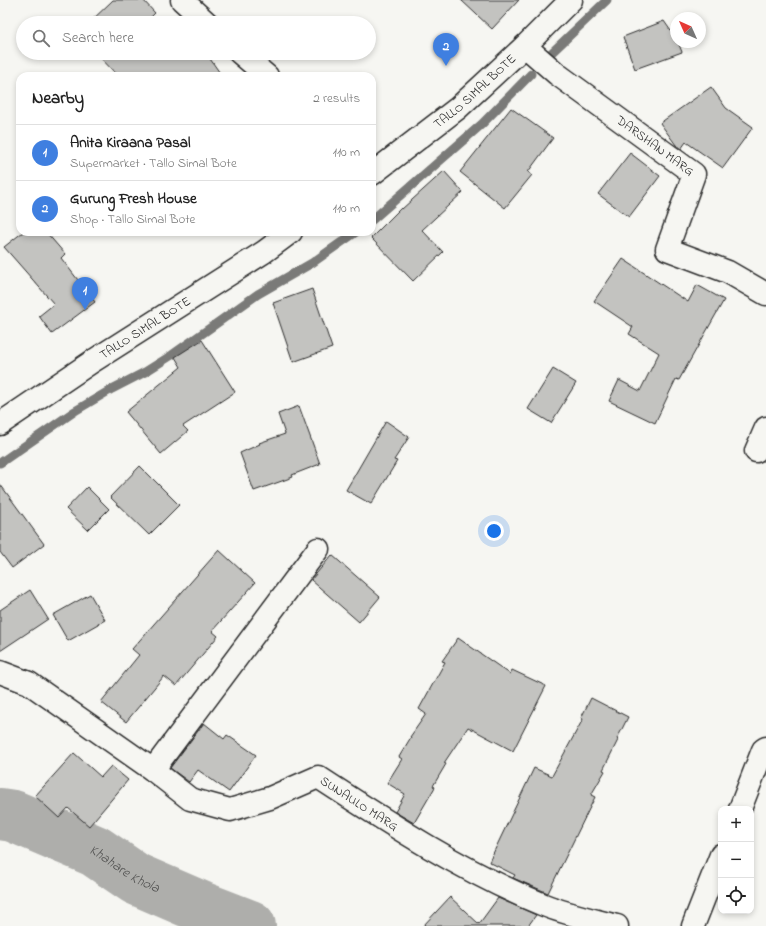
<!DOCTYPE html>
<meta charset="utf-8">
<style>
body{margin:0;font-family:"Indie Flower",sans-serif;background:#f2f2f2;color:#222}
.controls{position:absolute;right:12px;bottom:12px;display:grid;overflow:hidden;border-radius:8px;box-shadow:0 2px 6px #0003}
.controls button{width:36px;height:36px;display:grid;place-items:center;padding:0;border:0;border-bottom:1px solid #e0e0e0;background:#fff;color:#222;font:20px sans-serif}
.compass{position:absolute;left:670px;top:12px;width:36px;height:36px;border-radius:50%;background:#fff;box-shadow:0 2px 6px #0003;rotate:315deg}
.you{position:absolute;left:494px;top:531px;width:14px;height:14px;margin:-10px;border:3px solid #fff;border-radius:50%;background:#1a73e8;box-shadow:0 0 0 6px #1a73e833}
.badge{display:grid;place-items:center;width:26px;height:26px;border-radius:50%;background:#7c3aed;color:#fff;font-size:13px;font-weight:700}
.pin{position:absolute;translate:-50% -33px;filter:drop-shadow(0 1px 2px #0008)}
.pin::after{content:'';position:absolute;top:21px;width:14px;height:12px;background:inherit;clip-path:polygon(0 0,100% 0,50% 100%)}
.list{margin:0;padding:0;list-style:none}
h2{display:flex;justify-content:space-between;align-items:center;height:52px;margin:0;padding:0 16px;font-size:17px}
h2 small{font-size:13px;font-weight:400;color:#767676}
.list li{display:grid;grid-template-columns:26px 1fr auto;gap:12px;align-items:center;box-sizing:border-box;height:56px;padding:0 16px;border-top:1px solid #e0e0e0}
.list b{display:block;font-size:15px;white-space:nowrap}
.list p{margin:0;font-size:13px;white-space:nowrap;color:#767676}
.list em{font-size:13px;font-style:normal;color:#767676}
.icon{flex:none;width:22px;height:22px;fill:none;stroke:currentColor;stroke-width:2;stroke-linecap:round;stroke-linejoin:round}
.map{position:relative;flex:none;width:766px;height:926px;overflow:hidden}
.search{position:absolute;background:#fff;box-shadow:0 2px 6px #0003;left:16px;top:16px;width:360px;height:44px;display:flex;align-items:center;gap:10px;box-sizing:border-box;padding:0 14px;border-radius:22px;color:#767676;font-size:15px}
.panel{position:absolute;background:#fff;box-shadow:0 2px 6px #0003;left:16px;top:72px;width:360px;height:164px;border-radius:12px}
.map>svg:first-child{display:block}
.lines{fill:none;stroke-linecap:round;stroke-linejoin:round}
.stream{stroke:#7a7a78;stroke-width:9}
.river{stroke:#aeaeab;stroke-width:52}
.building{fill:#c3c3c0;stroke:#2b2b2b}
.minor-casing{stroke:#2b2b2b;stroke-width:25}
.major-casing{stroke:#2b2b2b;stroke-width:25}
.minor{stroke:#f6f6f2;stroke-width:22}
.major{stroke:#f6f6f2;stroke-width:22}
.labels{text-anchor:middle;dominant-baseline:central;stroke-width:4;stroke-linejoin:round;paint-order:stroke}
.street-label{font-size:13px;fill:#2b2b2b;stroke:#f6f6f2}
.water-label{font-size:14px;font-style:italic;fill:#525251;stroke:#f6f6f2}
</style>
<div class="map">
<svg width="766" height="926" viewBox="0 0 766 926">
<rect width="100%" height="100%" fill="#f6f6f2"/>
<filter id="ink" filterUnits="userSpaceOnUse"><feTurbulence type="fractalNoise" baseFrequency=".025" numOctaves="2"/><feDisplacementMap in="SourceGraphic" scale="8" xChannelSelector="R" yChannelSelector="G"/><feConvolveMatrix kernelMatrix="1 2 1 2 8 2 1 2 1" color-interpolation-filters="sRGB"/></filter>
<g filter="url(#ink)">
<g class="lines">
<g class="stream">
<polyline points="547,57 607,0"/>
<polyline points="372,220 482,124 531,74"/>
<polyline points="0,463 75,411 112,389 145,372 172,355 258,294 312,263 356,232"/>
</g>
<path class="river" id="s1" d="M0,814L13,816L95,851L136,879L201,907L250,926"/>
</g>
<g class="building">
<polygon points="113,0 143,0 155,13 145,23 89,23"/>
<polygon points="461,0 519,0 492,29"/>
<polygon points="664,21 675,37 676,42 678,42 682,52 635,69 623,37"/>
<polygon points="96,53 206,53 222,76 118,76"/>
<polygon points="711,87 726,108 753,127 723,168 686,142 681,149 676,145 660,123"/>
<polygon points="511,108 553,138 528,172 532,175 505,208 460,172"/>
<polygon points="630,153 660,176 629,217 598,194"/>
<polygon points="444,171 463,192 422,230 443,252 413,281 371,238 401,208 402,209"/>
<polygon points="23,232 46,232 65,254 61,258 95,302 52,334 39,316 54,304 4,247"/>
<polygon points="623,259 688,302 697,285 724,300 679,380 676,379 655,423 609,401 619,380 640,391 659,353 629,334 633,327 594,301"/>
<polygon points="312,289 332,348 293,362 273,303"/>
<polygon points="202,340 235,392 183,426 188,431 161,454 126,412 181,367 175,357"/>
<polygon points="553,369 576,383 551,423 528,409"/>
<polygon points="299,406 320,464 292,475 293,477 254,491 240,453 260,444 259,443 285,434 278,414"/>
<polygon points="386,421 409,437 394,460 397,461 371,504 346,490"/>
<polygon points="140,466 179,505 149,535 110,497"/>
<polygon points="0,484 44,544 12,568 0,552"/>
<polygon points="87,487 109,509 88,530 66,509"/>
<polygon points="219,550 255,583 212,631 218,636 176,686 164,676 126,722 101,702 139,655 132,649"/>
<polygon points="332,555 380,597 359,622 311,580"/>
<polygon points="30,590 48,619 0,651 0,610"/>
<polygon points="90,594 105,620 68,641 53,615"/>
<polygon points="458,638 510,674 512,670 546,686 513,751 468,727 444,763 446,764 433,786 435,787 414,823 395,812 405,794 387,783 402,759 399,757 411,737 410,737 426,714 419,709 445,662 442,661"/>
<polygon points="591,698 628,717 617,739 618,740 603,770 605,771 591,795 595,797 548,893 513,878 515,875 489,862 534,768 552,776 583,719 581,718"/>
<polygon points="204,723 224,739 227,735 256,755 229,792 198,770 189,782 170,768"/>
<polygon points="74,753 101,777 111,766 128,780 89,826 68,808 59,818 35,796"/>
<polygon points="450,897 479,924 498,898 536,915 528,926 423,926"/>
</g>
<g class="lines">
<defs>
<g id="minor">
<polyline points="182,0 207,23"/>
<path id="s2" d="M525,46L557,74L694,174L667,249L728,272L766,294"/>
<polyline points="240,53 267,76"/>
<polyline points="756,451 766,428"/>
<path id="s3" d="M0,672L29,683L153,770L190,799L230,810L270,798L318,777C390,824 465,873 544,905C566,914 594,920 617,926"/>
<polyline points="153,770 318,549"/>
<polyline points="740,809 763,750 766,748"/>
<polyline points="693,926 721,855"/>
</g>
<g id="major">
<path id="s4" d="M372,174L458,108L525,46L571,0"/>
<path id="s5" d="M0,424L93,361L264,252L291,232"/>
</g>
</defs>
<use href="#minor" class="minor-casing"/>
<use href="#major" class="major-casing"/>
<use href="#minor" class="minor"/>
<use href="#major" class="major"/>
</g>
</g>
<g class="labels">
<g class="street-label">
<text stroke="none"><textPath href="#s4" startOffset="132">TALLO SIMAL BOTE</textPath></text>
<text stroke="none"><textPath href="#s2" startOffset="164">DARSHAN MARG</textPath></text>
<text stroke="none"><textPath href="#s5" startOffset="174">TALLO SIMAL BOTE</textPath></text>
<text stroke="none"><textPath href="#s3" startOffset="414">SUNAULO MARG</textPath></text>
</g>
<g class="water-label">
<text stroke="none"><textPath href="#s1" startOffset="137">Khahare Khola</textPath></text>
</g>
</g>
</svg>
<div class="controls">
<button>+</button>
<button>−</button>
<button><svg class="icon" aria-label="locate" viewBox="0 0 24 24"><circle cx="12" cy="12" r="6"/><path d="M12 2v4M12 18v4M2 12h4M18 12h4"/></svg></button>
</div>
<svg class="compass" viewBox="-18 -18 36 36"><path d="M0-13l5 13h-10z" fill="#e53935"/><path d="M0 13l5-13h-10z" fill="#767676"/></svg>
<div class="you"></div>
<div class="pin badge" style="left:85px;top:310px;background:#3f7fe0">1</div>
<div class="pin badge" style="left:446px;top:66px;background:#3f7fe0">2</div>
<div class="search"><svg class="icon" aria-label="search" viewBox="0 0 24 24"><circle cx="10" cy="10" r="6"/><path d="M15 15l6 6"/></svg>Search here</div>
<section class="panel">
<h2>Nearby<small>2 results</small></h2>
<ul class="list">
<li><span class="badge" style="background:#3f7fe0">1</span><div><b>Anita Kiraana Pasal</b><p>Supermarket · Tallo Simal Bote</p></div><em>110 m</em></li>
<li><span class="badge" style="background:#3f7fe0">2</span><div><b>Gurung Fresh House</b><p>Shop · Tallo Simal Bote</p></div><em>110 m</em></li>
</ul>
</section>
</div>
